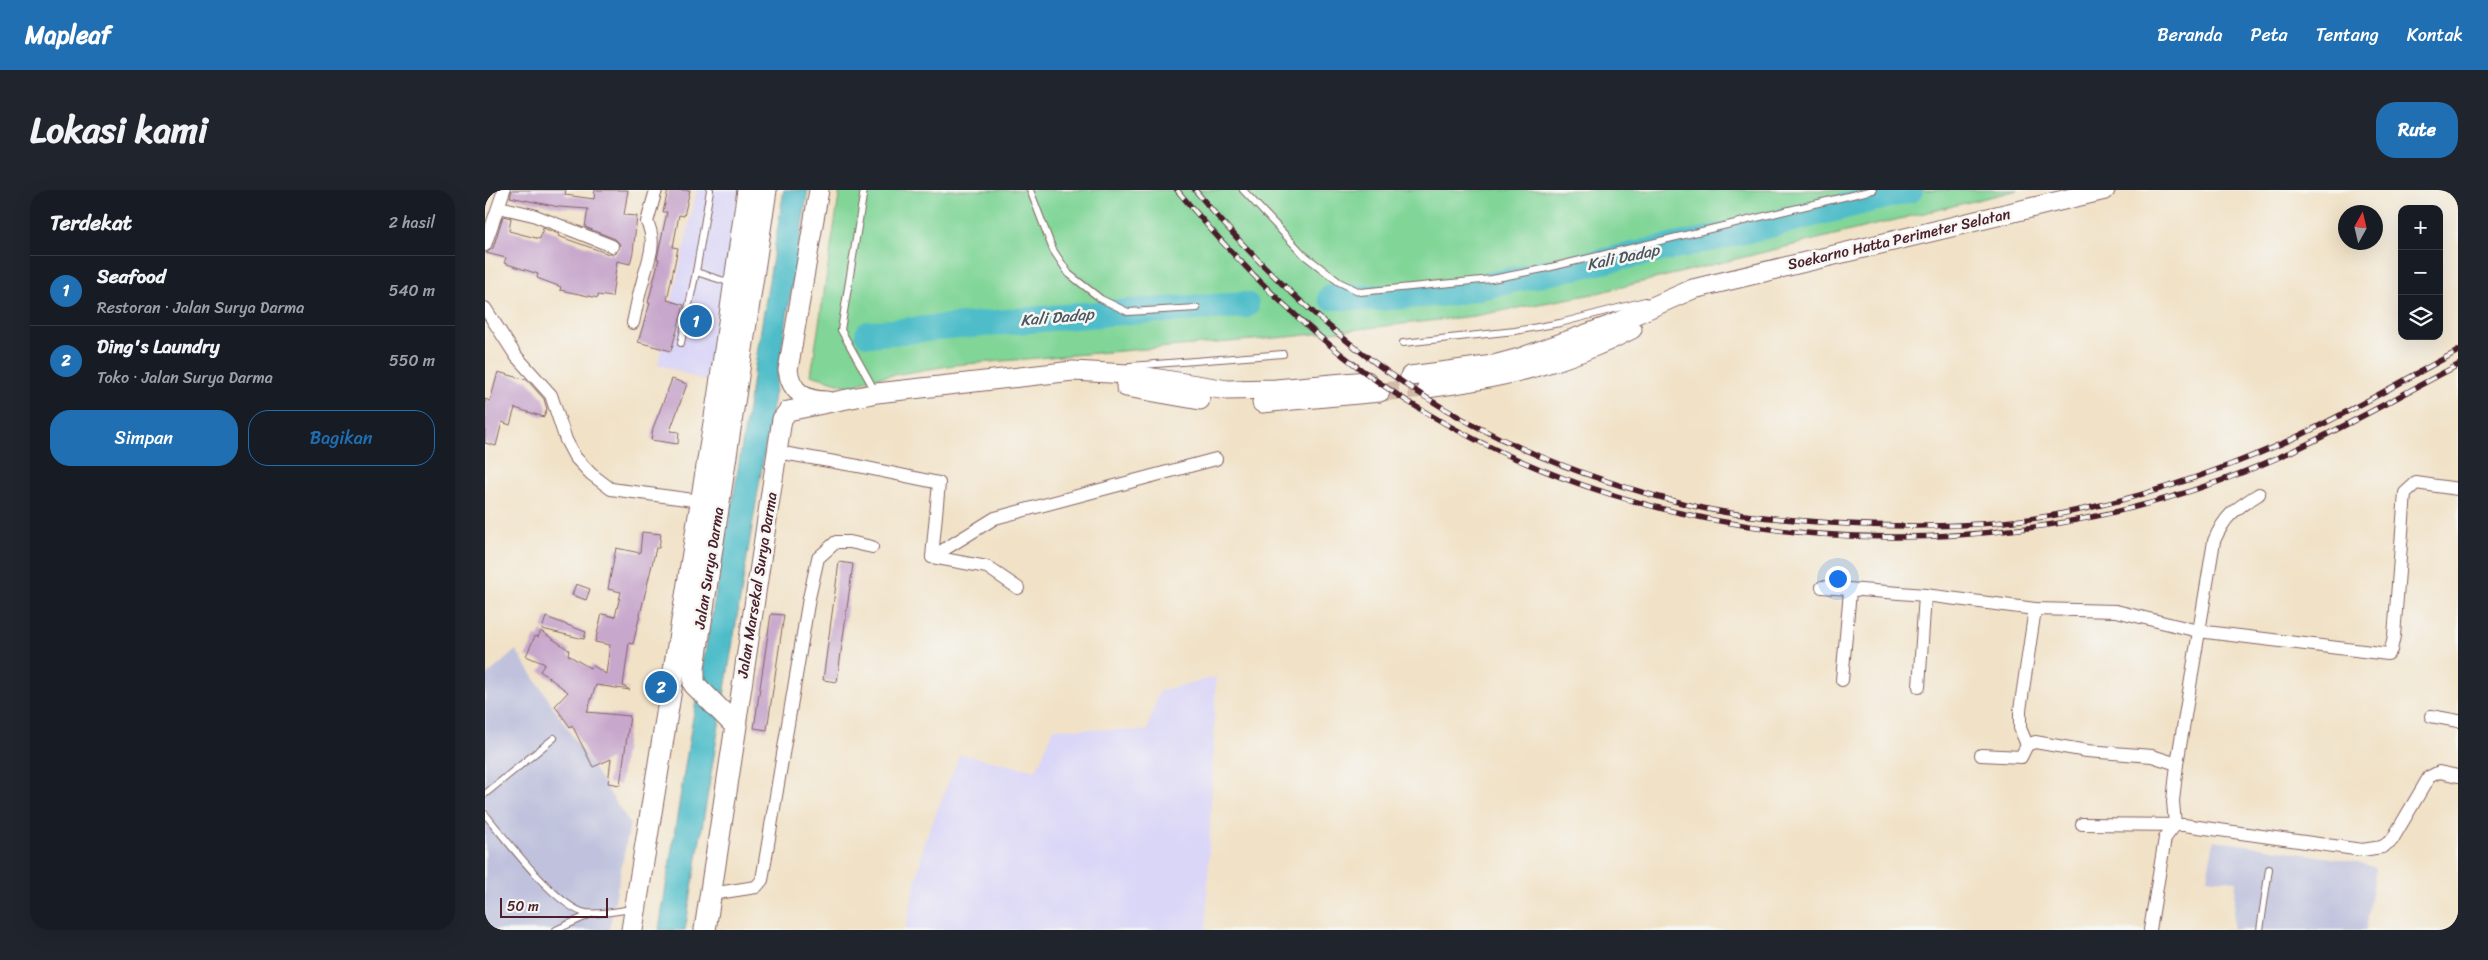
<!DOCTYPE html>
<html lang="id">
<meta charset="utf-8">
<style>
body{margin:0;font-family:Sriracha,sans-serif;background:#20242c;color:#f1f3f6}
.controls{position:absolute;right:15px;top:15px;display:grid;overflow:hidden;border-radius:10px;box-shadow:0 5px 20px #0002}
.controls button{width:45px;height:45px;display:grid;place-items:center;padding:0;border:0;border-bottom:1px solid #363941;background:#171b24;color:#f1f3f6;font:25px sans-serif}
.compass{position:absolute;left:1853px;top:15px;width:45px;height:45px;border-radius:50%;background:#171b24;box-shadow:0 5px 20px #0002;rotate:8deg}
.scale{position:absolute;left:15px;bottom:12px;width:108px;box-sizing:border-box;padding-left:5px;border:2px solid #4a1f2b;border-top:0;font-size:14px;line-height:18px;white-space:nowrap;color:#4a1f2b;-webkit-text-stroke:4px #f6f6f2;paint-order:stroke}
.you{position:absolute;left:1352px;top:388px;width:18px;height:18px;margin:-12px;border:4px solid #fff;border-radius:50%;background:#1a73e8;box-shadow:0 0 0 8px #1a73e833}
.badge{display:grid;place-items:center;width:32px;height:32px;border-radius:50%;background:#1f6fb2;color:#fff;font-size:16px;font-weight:700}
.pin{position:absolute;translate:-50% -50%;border:2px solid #fff;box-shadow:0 1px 5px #0006}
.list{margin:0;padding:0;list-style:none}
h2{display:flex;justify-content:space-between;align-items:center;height:65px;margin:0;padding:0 20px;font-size:21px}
h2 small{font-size:16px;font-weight:400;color:#9ea1a6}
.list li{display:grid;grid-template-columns:32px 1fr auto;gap:15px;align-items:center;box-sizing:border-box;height:70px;padding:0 20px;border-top:1px solid #363941}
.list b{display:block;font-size:19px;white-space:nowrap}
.list p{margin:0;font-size:16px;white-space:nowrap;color:#9ea1a6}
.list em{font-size:16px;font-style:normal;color:#9ea1a6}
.actions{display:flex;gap:10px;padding:15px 20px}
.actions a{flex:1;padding:11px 0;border:1px solid #1f6fb2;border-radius:20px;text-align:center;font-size:18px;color:#1f6fb2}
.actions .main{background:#1f6fb2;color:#fff}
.icon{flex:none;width:28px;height:28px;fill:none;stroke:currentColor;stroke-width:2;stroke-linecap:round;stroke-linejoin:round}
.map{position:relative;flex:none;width:1973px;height:740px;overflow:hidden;border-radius:20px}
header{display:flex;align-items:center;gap:30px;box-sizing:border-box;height:70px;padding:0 25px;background:#1f6fb2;color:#fff}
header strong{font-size:24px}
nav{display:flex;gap:28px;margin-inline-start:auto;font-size:18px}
.intro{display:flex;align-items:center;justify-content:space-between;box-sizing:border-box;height:120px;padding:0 30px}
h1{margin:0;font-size:35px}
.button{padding:12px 22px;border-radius:20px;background:#1f6fb2;color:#fff;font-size:18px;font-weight:700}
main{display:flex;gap:30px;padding:0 30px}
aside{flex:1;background:#171b24;border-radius:20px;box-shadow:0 5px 20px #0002}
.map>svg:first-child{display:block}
.built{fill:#dad6f7}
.industrial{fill:#c0c2dd}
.green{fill:#80d597;stroke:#657a61}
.water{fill:#50bdc9;stroke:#4d6e7a}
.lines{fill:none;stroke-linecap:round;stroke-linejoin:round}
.river{stroke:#50bdc9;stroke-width:26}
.building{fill:#c8a7cc}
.secondary-tunnel{stroke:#d0bba8;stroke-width:19;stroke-dasharray:19 9;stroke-linecap:butt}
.lane-casing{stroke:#846362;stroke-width:8}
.street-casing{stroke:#846362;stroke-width:14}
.secondary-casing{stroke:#846362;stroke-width:21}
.primary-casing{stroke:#846362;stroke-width:23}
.lane{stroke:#fff;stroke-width:6}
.street{stroke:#fff;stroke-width:12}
.secondary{stroke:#fff;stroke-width:19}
.primary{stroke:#fff;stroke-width:21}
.rail-casing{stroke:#4a1f2b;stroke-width:5.5}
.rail{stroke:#f6f6f2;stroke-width:4;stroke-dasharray:11;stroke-linecap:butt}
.labels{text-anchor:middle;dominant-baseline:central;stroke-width:5;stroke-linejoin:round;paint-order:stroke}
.street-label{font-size:15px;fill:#4a1f2b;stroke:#f6f6f2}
.water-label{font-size:16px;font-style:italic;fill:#4c5662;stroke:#f6f6f2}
</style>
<header>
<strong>Mapleaf</strong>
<nav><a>Beranda</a><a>Peta</a><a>Tentang</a><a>Kontak</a></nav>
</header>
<div class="intro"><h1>Lokasi kami</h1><a class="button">Rute</a></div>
<main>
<aside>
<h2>Terdekat<small>2 hasil</small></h2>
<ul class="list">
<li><span class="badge">1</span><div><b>Seafood</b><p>Restoran · Jalan Surya Darma</p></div><em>540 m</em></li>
<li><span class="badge">2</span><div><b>Ding's Laundry</b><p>Toko · Jalan Surya Darma</p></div><em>550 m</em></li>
</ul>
<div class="actions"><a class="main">Simpan</a><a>Bagikan</a></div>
</aside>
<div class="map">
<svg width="1973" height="740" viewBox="0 0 1973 740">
<rect width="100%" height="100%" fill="#f6f6f2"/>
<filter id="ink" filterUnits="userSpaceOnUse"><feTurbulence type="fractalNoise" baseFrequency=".02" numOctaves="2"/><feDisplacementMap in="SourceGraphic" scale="10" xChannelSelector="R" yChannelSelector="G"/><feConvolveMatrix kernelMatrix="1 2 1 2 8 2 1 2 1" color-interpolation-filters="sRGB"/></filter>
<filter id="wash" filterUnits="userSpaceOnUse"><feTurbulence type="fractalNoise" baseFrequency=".0096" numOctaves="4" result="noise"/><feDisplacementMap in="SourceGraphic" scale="20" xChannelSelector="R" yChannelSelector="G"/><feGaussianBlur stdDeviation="1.12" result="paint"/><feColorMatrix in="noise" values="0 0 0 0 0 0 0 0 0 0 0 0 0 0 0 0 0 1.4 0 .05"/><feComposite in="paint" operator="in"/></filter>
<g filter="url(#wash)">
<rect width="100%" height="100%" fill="#f1e2c7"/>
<g class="built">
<polygon points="212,0 254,0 220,191 173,174"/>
<polygon points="731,487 721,740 420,740 440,650 475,564 551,581 569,538 662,541 674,501"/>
</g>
<g class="industrial">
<polygon points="31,460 145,634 124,740 0,740 0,487"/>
<polygon points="1729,650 1872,672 1891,678 1881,740 1748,740 1751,691 1722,688"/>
</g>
<polygon class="green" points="355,0 1533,0 1108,104 989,126 803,147 469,175 384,189 366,197 326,185"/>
<polygon class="water" points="299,0 323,0 200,740 174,740 206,539 248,309"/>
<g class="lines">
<g class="river">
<polyline points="846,107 892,108 965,103 1248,44 1425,0"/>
<polyline points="383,144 625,123 761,115"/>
</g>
</g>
<g id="blocks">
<g class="building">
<polygon points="27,0 81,0 80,5 109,9 110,0 143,0 139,25 152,26 148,62 145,74 132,71 127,107 113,105 113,108 75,100 76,97 52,88 53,84 19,73 21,68 1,63 8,58 18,26 26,28 24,41 55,49 58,38 74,44 73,46 124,64 129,64 134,59 135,54 130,49 100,37 103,19 74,17 25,7"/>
<polygon points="183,0 205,0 199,26 194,25 188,57 193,58 182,110 199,115 186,161 153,152 165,113 163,113 174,69 172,69 175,54 182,22 178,22"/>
<polygon points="13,182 42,190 59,209 62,219 59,227 30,218 25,235 17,232 11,256 0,253 0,209 5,211"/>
<polygon points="187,189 202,194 185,241 194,242 193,254 166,250 168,238"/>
<polygon points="157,342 176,344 174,358 171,358 148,454 144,453 138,496 145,500 111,495 102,522 145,526 135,595 123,593 126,569 108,577 87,535 85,537 70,516 83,502 55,481 60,474 41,466 50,446 53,447 56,441 84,460 83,465 105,478 107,475 121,484 125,455 110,452 117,424 130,427 136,402 123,399 131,358 155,363"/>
<polygon points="354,372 368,374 352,492 338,490"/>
<polygon points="91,394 105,399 101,410 87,405"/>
<polygon points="286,424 299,425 282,540 269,538"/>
<polygon points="61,427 101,442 99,449 57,439"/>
</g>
</g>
</g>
<g filter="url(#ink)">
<use href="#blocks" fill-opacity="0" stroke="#846362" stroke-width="1"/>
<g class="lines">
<polyline class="secondary-tunnel" points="895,202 942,198"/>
<defs>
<g id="lane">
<polyline points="379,0 356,140 390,201"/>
<polyline points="545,0 568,60 584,84 616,109 643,122 712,118"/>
<polyline points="758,0 819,65 854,92 875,102 1007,89 1058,79 1388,0"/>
<polyline points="211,82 225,0"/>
<polyline points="196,153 211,82 246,93"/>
<polyline points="918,153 1030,141 1075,133 1160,111"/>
<polyline points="645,176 798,164"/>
<polyline points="0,604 69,548"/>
<path d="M0,624C19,647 72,718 101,723C115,725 132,721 147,719"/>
<polyline points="71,740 106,724"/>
<polyline points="1775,740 1784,679"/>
</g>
<g id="street">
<polyline points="14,17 48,25 127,56"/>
<polyline points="0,55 19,0"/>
<polyline points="0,118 31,166 66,205 81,250 90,267 106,284 126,299 216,311"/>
<path d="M148,133C151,120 153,107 157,94C162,72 173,54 162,32L171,0"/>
<polyline points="292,262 373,276 454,293 447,367"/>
<polyline points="447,367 510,328 731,269"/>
<polyline points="447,367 502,377 533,398"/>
<polyline points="1337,397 1440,405 1550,419 1631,421 1713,441 1903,464 1906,460 1909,446 1920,303 1931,293 1973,299"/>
<polyline points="1357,490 1365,401"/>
<polyline points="1434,497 1440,405"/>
<polyline points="1946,526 1973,531"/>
<polyline points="1542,555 1535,538 1535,520 1550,419"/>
<polyline points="1496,565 1536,567 1542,555 1550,552 1602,561 1667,566 1692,574 1688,611 1690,635"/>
<path d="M1692,574L1729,351C1740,325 1750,319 1774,304"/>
<polyline points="1597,634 1699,635 1877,660 1897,657 1907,650 1944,587 1954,582 1973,586"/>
<polyline points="226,704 271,697 277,690 324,408 333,368 351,352 365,352 387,357"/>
<polyline points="1665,740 1680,648 1690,635"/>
</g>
<g id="secondary">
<path d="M334,0L303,180C306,202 320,211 342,211"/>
<polyline points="925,186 1009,175 1035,168 1124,136 1208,99 1620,0"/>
<polyline points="641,197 715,210"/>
<path d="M942,198C1013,189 1083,173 1147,139"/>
<polyline points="777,213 895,202"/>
<polyline points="251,536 297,229 303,221 392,203 588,181 643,184 742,200 791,199 882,191"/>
</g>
<g id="primary">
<polyline points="147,740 234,202 263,0"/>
<polyline points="220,740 251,536 209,494 209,478 281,0"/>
</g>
</defs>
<use href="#lane" class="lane-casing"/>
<use href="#street" class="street-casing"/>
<use href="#secondary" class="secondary-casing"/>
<use href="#primary" class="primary-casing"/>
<use href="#lane" class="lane"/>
<use href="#street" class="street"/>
<use href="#secondary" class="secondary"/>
<use href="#primary" class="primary"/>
<defs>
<g id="rail">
<path d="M692,0C761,83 841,163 935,219C1172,362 1477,384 1735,291C1819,261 1895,216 1973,175"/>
<path d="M710,0C772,75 851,150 934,203C1017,257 1117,294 1213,317C1256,327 1302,329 1346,333C1421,338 1496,338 1570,325C1650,310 1731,283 1805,250C1862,224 1917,191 1973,161"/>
</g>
</defs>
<use href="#rail" class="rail-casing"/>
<use href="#rail" class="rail"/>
</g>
</g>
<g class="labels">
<g class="street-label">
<text transform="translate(1414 49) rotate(-13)">Soekarno Hatta Perimeter Selatan</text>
<text transform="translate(224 378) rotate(-81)">Jalan Surya Darma</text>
<text transform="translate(272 395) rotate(-81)">Jalan Marsekal Surya Darma</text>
</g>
<g class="water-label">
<text transform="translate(1138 67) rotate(-12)">Kali Dadap</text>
<text transform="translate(572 127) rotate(-5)">Kali Dadap</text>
</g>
</g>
</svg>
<div class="controls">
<button>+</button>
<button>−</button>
<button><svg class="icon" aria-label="layers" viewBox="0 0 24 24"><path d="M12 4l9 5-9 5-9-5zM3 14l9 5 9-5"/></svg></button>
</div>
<svg class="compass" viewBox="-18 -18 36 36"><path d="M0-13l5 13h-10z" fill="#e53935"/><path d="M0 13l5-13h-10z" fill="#9ea1a6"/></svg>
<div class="scale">50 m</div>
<div class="you"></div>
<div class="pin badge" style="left:211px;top:131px">1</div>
<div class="pin badge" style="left:176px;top:497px">2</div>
</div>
</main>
